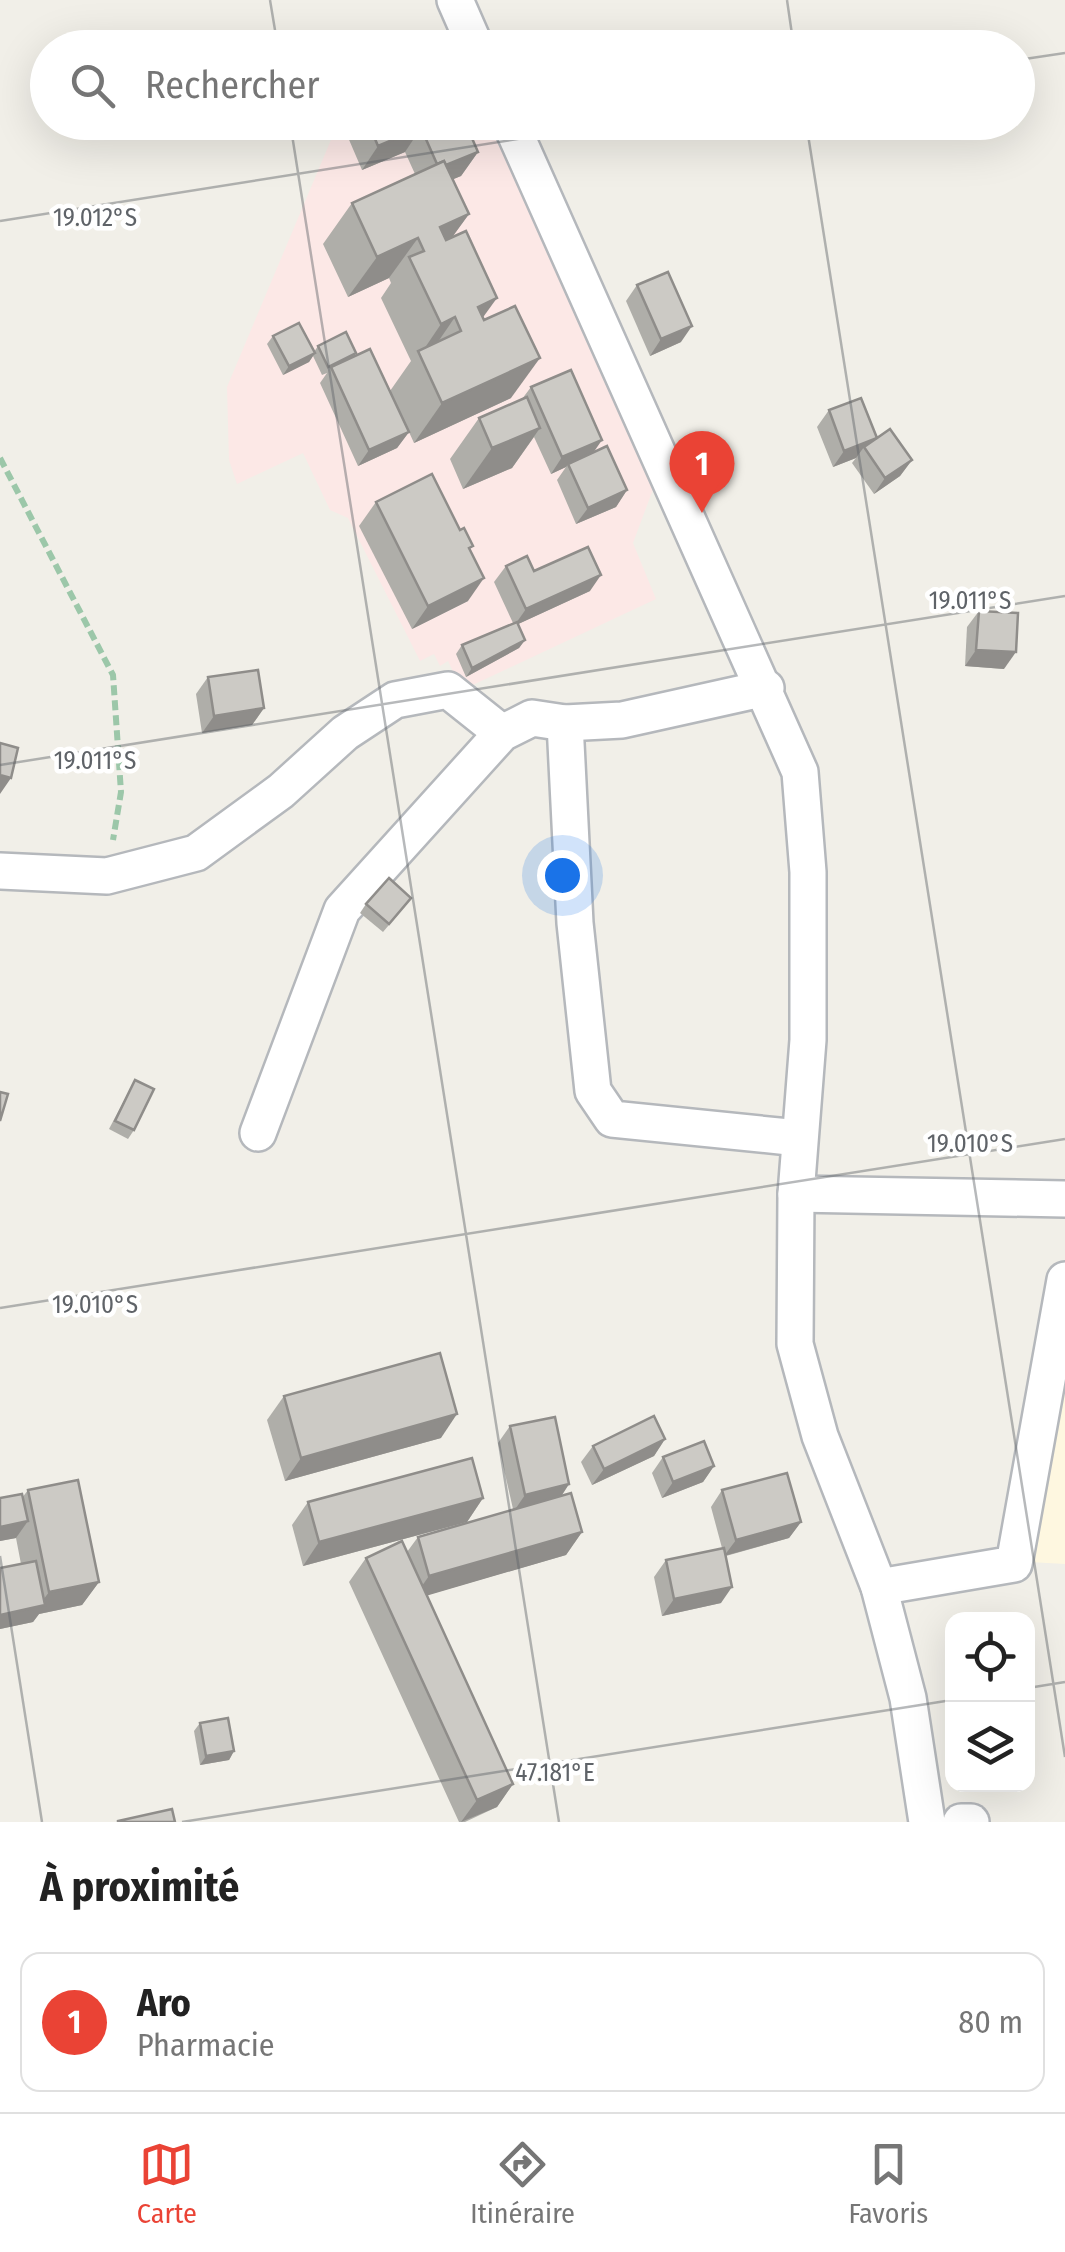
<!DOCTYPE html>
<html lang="fr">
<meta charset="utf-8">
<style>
body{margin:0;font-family:"Fira Sans Condensed",sans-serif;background:#f6f6f6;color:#222}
.controls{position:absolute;right:30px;bottom:30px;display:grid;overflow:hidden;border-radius:20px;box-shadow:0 10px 40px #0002}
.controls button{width:90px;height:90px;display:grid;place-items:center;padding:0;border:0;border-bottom:2px solid #e0e0e0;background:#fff;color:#222;font:50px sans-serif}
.you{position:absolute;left:562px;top:875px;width:35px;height:35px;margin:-25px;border:8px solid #fff;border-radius:50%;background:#1a73e8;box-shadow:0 0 0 15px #1a73e833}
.badge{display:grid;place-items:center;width:65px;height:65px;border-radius:50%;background:#ea4335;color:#fff;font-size:32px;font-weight:700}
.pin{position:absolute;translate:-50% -82px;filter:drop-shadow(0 2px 5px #0008)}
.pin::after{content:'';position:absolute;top:52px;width:35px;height:30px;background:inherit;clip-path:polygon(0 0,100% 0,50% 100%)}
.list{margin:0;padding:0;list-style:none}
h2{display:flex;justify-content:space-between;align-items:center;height:130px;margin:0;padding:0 40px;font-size:42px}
h2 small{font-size:32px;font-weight:400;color:#767676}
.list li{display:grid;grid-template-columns:65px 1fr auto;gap:30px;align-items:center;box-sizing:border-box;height:140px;margin:0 20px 20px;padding:0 20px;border:2px solid #e0e0e0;border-radius:20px}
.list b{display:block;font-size:38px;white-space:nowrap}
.list p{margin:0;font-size:32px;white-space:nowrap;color:#767676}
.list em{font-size:32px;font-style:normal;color:#767676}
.icon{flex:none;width:55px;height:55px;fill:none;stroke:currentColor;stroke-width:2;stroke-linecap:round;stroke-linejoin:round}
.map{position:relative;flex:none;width:1065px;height:1822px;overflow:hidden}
.search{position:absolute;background:#fff;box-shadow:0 10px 40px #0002;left:30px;right:30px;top:30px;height:110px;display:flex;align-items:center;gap:25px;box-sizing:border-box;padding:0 35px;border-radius:55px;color:#767676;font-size:38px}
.sheet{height:290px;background:#fff}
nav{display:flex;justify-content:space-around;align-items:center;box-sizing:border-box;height:140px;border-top:2px solid #e0e0e0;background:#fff;font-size:28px;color:#767676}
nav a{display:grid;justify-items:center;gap:5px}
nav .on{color:#ea4335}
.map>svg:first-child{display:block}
.commercial{fill:#fef7e0}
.medical{fill:#fce8e6}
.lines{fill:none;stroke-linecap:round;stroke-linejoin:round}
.minor-casing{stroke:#b5b8bc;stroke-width:40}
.path{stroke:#9cc7a9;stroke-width:6;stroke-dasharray:10 5;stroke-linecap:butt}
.minor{stroke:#fff;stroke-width:35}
.wall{fill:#afaea9}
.shaded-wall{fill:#8f8d8a}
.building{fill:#cccac5;stroke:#8f8d8a;stroke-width:2.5}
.ticks{fill:none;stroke:#5f6368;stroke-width:2.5;stroke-opacity:0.45}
.ticks-label{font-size:25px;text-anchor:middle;fill:#5f6368;stroke:#fff;stroke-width:9;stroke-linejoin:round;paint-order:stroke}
</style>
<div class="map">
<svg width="1065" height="1822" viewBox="0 0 1065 1822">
<rect width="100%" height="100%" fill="#f1efe8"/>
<polygon class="commercial" points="1065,1322 1065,1564 1030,1562"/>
<polygon class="medical" points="362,123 496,123 658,476 633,543 656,599 462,690 448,661 440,666 434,654 420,661 348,518 330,510 303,453 237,484 229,460 227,387 333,135"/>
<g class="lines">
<defs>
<g id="minor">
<polyline points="455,0 476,48"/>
<polyline points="510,122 800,772 808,872 808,1040 796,1194 795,1344 820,1436 879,1587 908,1698 927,1822"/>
<polyline points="565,723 575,923 593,1091 612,1119 799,1138"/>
<polyline points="0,871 107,876 196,853 281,791 345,733 395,700 448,690 502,733"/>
<polyline points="258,1133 342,910 502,733 532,718 565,723 622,720 766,688"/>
<polyline points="796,1194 1065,1199"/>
<polyline points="879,1587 1014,1564 1065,1280"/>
<polyline points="961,1822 971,1822"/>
</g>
</defs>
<use href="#minor" class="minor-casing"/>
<polyline class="path" points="0,458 113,675 121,792 113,840"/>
<use href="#minor" class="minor"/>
</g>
<g class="wall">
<polygon points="356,122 465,122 478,152 461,176 453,179 469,214 452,237 511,398 414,443 409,432 397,448 358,466 320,383 327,373 322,375 313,356 309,362 283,375 267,344 273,336 314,352 318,346 356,353 354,356 390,391 411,361 381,298 391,283 389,278 348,297 323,244 352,203 415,174 405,152 362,170 347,135"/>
<polygon points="637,285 681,342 650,356 626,301"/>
<polygon points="531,387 593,452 627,490 616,507 576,524 557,480 566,467 551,474 534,437 512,468 463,489 450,459 479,418 522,399"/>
<polygon points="829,410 912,460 900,476 874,494 852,463 856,458 833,467 817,427"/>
<polygon points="376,502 468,601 412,629 359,526"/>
<polygon points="506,566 534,571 590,591 518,624 525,640 519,648 466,677 456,654 462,645 513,623 494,582"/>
<polygon points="979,611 1004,669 965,666 967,627"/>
<polygon points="208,677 264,708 252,725 202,733 196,694"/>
<polygon points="366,904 405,906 383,932 360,913"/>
<polygon points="135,1080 134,1130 128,1139 109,1129"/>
<polygon points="284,1396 441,1438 285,1481 267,1420"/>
<polygon points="510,1426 569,1484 562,1495 582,1532 566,1555 427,1595 513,1784 497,1807 465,1822 459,1822 349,1582 366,1558 407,1552 418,1537 513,1509 498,1443"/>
<polygon points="665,1439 654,1456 592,1485 581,1462 593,1446"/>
<polygon points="663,1457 714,1466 703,1482 662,1498 652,1473"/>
<polygon points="28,1490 99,1582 82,1605 39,1614 33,1622 0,1629 0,1568 21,1564 16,1538 0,1541 0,1498 22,1498"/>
<polygon points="722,1490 801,1522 789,1538 726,1556 721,1603 662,1616 654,1577 666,1560 722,1548 711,1507"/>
<polygon points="483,1498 467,1522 303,1566 292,1525 308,1502"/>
<polygon points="200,1723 234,1751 229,1760 200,1765 194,1731"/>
</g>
<g class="shaded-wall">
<polygon points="421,128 405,152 362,170 378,146"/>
<polygon points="478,152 461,176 423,192 439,168"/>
<polygon points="469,214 440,254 440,227"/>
<polygon points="418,238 389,278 348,297 377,257"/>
<polygon points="497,298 468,338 478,307"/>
<polygon points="455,317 427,358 420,355 441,324"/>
<polygon points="692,326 681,342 650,356 661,339"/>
<polygon points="315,353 309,362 283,375 289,366"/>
<polygon points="540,358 511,398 414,443 442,403"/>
<polygon points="540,428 512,468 463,489 492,448"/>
<polygon points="409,432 397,448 358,466 369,450"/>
<polygon points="877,438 864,447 856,458 833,467 844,451"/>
<polygon points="602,440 591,456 568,464 566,467 551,474 562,457"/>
<polygon points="912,460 900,476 874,494 885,478"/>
<polygon points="627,490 616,507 576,524 588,508"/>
<polygon points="601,575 590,591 514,626 526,609"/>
<polygon points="484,578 468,601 412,629 428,606"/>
<polygon points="525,640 519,648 466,677 472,668"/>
<polygon points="976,650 1016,652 1004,669 965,666"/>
<polygon points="264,708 252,725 202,733 214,716"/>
<polygon points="0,775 11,778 0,794"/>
<polygon points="457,1414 441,1438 285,1481 301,1458"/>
<polygon points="665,1439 654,1456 592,1485 604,1469"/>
<polygon points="714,1466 703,1482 662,1498 673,1482"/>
<polygon points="569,1484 558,1501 514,1511 525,1495"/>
<polygon points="483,1498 467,1522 303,1566 319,1542"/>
<polygon points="28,1521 16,1538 0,1541 0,1527"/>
<polygon points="801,1522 789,1538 724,1556 736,1540"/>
<polygon points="582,1532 566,1555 412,1600 429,1576"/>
<polygon points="99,1582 82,1605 39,1614 33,1622 0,1629 0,1615 38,1607 49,1592"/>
<polygon points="732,1587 721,1603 662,1616 674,1599"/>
<polygon points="234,1751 229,1760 200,1765 206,1756"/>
<polygon points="513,1784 497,1807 461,1822 477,1800"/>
</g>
<g class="building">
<polygon points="368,122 465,122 478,152 446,165 444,161 437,164 421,128 378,146"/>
<polygon points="444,161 469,214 440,227 446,240 466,231 497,298 478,307 484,320 515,306 540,358 442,403 418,351 461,331 455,317 441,324 409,257 424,251 418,238 377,257 352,203"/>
<polygon points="668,272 692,326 661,339 637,285"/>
<polygon points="299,323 315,353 289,366 273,336"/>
<polygon points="346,332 356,353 328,367 318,346"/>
<polygon points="370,349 409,432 369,450 331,367"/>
<polygon points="571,370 602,440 562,457 531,387"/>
<polygon points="527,397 540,428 492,448 479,418"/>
<polygon points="861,398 877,438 890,429 912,460 885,478 864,447 877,438 844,451 829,410"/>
<polygon points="607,446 627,490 588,508 568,464"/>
<polygon points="432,474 460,530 464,528 473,546 469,548 484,578 428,606 376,502"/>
<polygon points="588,547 601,575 526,609 506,566 527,556 534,571"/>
<polygon points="979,611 1018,613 1016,652 976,650"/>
<polygon points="517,622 525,640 472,668 462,645"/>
<polygon points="258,670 264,708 214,716 208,677"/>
<polygon points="0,743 18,748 11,778 0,775"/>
<polygon points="389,878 411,898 389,924 366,904"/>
<polygon points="135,1080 154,1089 134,1130 115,1121"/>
<polygon points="0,1092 8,1094 0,1121"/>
<polygon points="440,1353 457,1414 301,1458 284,1396"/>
<polygon points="654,1416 665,1439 604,1469 593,1446"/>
<polygon points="555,1417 569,1484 525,1495 510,1426"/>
<polygon points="704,1441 714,1466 673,1482 663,1457"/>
<polygon points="472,1458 483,1498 319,1542 308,1502"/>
<polygon points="787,1473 801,1522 736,1540 722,1490"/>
<polygon points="78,1480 99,1582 49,1592 28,1490"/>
<polygon points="571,1493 582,1532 429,1576 418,1537"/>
<polygon points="22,1494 28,1521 0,1527 0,1498"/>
<polygon points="402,1541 513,1784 477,1800 366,1558"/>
<polygon points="724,1548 732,1587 674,1599 666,1560"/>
<polygon points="36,1561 45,1605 0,1615 0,1568"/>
<polygon points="228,1718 234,1751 206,1756 200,1723"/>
<polygon points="172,1809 175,1822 118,1822 118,1821"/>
</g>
<path class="ticks" d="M270,0L278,48M787,0L794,48M1018,60L1065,53M290,122L559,1822M806,122L1065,1757M0,221L625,122M0,765L1065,596M0,1308L1065,1139M0,1556L42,1822M1028,1688L1065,1682M182,1822L952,1700"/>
<g class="ticks-label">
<text x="95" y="226">19.012°S</text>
<text x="970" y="609">19.011°S</text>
<text x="95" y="769">19.011°S</text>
<text x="970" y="1152">19.010°S</text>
<text x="95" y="1313">19.010°S</text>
<text x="555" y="1781">47.181°E</text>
</g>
</svg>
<div class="controls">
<button><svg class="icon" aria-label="locate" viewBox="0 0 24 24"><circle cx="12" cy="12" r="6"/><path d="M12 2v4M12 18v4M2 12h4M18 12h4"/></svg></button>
<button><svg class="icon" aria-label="layers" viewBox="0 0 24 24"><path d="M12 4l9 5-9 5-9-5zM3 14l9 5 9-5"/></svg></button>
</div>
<div class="you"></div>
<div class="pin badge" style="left:702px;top:513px">1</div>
<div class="search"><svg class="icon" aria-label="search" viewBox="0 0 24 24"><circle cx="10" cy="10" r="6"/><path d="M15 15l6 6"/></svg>Rechercher</div>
</div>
<section class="sheet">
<h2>À proximité<small></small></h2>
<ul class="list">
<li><span class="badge">1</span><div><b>Aro</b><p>Pharmacie</p></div><em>80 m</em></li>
</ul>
</section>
<nav>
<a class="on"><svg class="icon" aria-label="map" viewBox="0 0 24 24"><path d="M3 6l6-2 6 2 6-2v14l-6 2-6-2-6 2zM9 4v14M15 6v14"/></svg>Carte</a>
<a><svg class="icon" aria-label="directions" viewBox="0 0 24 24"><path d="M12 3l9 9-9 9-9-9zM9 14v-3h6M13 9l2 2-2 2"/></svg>Itinéraire</a>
<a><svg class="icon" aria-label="saved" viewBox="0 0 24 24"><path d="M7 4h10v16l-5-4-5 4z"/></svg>Favoris</a>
</nav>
